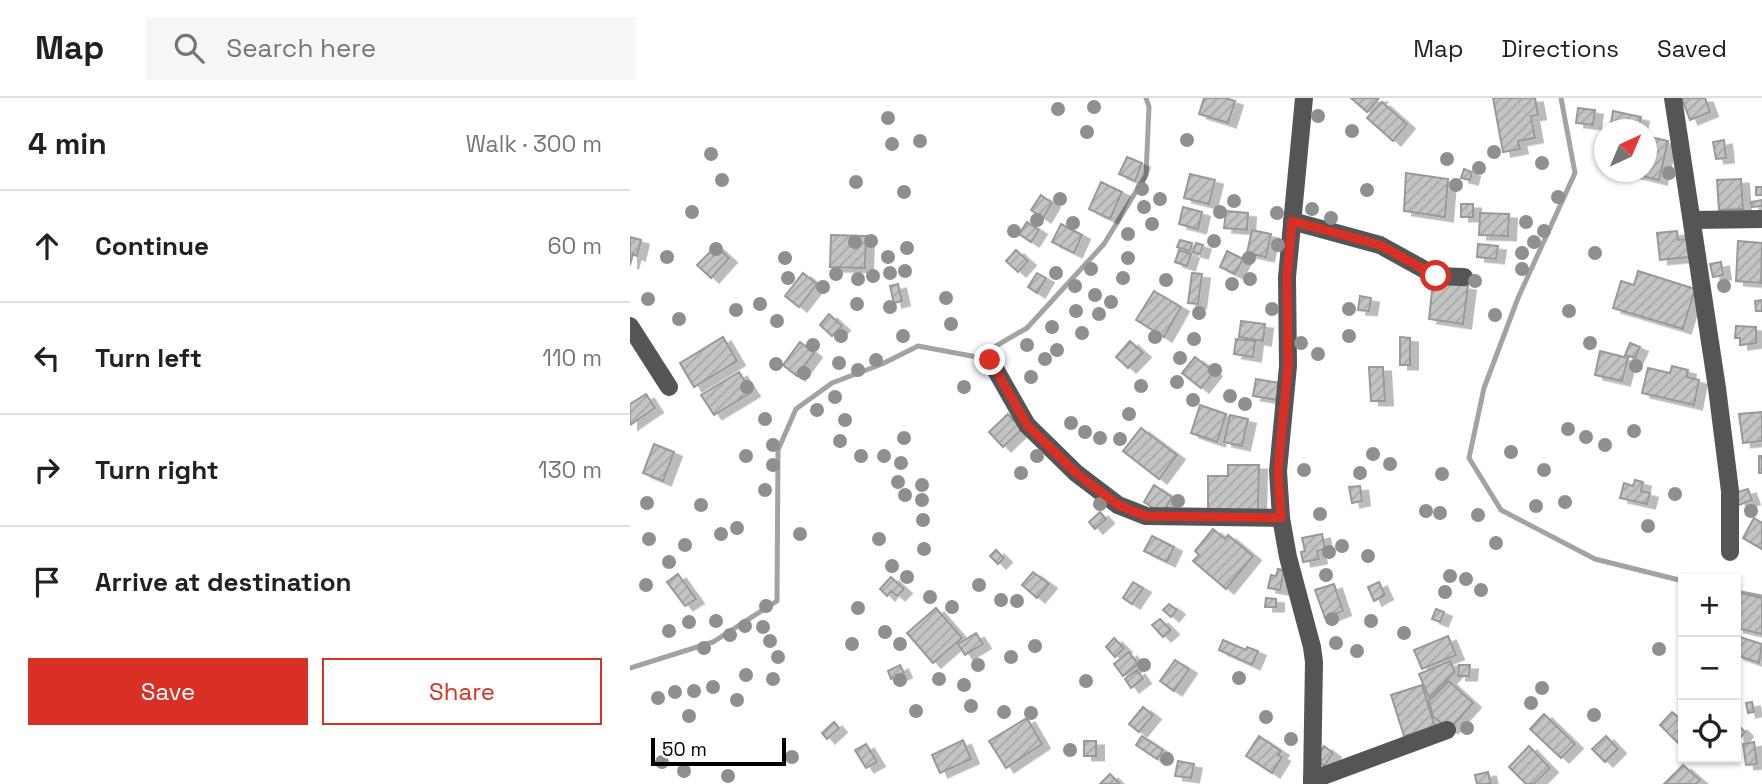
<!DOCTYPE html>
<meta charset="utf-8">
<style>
body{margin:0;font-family:"Space Grotesk",sans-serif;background:#f6f6f6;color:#202124}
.controls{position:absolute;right:21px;bottom:21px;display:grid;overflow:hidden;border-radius:0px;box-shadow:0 2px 5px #0004}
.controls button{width:63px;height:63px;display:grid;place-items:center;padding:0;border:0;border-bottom:2px solid #e0e0e0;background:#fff;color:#202124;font:35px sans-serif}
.compass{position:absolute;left:964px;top:21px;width:63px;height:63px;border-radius:50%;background:#fff;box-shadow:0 2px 5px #0004;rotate:44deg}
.scale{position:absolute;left:21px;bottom:18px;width:135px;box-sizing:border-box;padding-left:7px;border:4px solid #000;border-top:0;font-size:19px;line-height:24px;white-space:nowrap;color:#000;-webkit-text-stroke:5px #fff;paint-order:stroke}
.stop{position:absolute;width:21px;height:21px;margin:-16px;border:5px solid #d93025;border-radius:50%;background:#fff}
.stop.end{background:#d93025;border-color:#fff;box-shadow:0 2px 7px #0008}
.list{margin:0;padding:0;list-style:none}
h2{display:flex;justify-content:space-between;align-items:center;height:91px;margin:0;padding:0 28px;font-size:30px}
h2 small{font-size:23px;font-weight:400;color:#757577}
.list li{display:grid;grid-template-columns:46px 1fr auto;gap:21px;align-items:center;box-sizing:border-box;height:112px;padding:0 28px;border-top:2px solid #e0e0e0}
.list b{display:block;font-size:26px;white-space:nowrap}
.list em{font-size:23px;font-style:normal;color:#757577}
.actions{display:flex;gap:14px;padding:21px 28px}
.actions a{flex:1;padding:16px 0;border:2px solid #d93025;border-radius:0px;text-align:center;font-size:24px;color:#d93025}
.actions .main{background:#d93025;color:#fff}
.icon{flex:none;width:38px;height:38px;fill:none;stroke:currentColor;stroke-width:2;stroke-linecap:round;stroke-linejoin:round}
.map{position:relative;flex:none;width:1132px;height:686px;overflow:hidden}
header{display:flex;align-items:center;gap:42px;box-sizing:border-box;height:98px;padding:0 35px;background:#fff;border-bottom:2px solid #e0e0e0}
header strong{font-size:33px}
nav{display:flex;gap:38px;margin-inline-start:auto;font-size:24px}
.search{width:490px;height:63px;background:#f6f6f6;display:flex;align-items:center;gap:18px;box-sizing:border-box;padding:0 24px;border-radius:0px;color:#757577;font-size:26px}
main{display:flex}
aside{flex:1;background:#fff}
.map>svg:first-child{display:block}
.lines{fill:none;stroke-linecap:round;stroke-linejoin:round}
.stream{stroke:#a3a3a3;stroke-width:5}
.building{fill:url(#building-hatch);stroke:#999;stroke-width:2;filter:url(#shadow)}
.minor{stroke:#555;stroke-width:18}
.tree{fill:#8f8f8f}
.route{stroke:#d93025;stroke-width:9}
</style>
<header>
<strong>Map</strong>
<div class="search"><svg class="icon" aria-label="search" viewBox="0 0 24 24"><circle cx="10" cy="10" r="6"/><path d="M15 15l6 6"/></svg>Search here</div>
<nav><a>Map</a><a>Directions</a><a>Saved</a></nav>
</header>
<main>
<aside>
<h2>4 min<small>Walk · 300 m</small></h2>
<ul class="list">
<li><svg class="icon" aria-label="ahead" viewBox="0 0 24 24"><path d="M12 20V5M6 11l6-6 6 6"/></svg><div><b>Continue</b></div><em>60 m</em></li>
<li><svg class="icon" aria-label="left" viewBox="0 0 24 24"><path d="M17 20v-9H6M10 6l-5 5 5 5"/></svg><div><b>Turn left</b></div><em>110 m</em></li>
<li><svg class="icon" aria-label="right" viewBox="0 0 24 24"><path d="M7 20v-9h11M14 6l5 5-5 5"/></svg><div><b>Turn right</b></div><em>130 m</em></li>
<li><svg class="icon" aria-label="arrive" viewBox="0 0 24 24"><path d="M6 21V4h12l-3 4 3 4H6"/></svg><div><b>Arrive at destination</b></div></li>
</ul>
<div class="actions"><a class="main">Save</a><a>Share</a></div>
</aside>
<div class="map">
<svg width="1132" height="686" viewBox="0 0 1132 686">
<defs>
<pattern id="building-hatch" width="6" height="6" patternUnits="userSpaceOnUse" patternTransform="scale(1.75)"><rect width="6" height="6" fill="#c4c4c4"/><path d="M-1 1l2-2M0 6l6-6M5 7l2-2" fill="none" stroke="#a7a7a7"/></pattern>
<filter id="shadow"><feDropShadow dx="8" dy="4.5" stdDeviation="0" flood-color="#0004"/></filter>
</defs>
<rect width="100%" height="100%" fill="#fff"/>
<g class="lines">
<g class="stream">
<polyline points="931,0 945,75 888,200 854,290 839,360 871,412 965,461 1053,483"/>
<polyline points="1106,494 1132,499"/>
<polyline points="0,570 83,544 147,503 148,352 166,311 202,285 252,266 288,248 347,259 397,230 474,146 516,77 519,9 516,0"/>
</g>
</g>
<g class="building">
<polygon points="574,0 595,0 605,3 598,25 569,16"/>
<polygon points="721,0 749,0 737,14"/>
<polygon points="863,0 905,0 908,17 901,18 905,40 888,43 890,51 873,54"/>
<polygon points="1055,0 1075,0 1080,14 1060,22 1052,1"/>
<polygon points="752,4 777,26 763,43 737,20"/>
<polygon points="948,10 965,12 963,27 946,25"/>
<polygon points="983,13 1011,19 1008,32 980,32"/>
<polygon points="1016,38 1038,43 1029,82 995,74 1016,74"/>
<polygon points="1094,42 1096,60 1086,61 1083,44"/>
<polygon points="497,59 512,65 505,83 489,76"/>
<polygon points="834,71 842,74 840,82 831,80"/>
<polygon points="776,75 818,81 815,119 774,113"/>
<polygon points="560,76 585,82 579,106 554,100"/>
<polygon points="1111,81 1113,111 1089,112 1087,82"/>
<polygon points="471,84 492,94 480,121 459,111"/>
<rect x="1126" y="89" width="6" height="8"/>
<polygon points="411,97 422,105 413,120 401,112"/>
<polygon points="1132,102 1132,108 1122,109 1121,104"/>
<rect x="831" y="106" width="12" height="13"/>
<polygon points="553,109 572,114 568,131 549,126"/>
<polygon points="596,113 618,115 617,132 594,130"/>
<polygon points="850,115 879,116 878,138 849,137"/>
<polygon points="397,124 409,132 401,144 389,136"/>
<polygon points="431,126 452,137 444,155 422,144"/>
<polygon points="622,132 641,136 636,159 617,155"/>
<polygon points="1047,133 1048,142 1057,141 1059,159 1030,162 1027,135"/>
<polygon points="201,137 236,138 235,170 200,169"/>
<polygon points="0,139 11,142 7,158 3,156 0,167"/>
<polygon points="550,142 562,145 560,153 547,149"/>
<polygon points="1108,143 1132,145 1131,185 1106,183"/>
<polygon points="566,145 573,147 570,156 563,154"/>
<polygon points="848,146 868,148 866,161 847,159"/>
<polygon points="86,148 99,160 81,180 67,167"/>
<polygon points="386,152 398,163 388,174 376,163"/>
<polygon points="549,152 561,156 557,168 545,164"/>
<polygon points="597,153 613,161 605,176 590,169"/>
<polygon points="1091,164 1093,177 1083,179 1080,166"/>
<polygon points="1008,173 1065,191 1053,231 983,210 991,183 1004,187"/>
<polygon points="173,175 187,186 169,209 155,198"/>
<polygon points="407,175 416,180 407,195 398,189"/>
<polygon points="562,175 572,176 568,206 558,205"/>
<polygon points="803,184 838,188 833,226 799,221"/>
<polygon points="268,186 272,203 264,205 260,188"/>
<polygon points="524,193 551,209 534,239 506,222"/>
<polygon points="730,198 741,200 739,213 728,212"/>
<polygon points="1132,202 1132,213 1126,213 1125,203"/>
<polygon points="199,216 212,228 202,238 190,227"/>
<polygon points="611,223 635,226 633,243 609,239"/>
<polygon points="1106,228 1126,229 1126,245 1110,247 1110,240 1105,240"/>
<polygon points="93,239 107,263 64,289 50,265"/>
<polygon points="770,239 780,240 780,267 770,267"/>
<polygon points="606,241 625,243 623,259 604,256"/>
<polygon points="500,243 513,255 498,270 486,259"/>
<polygon points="170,244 184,255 167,278 153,267"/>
<polygon points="1000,245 1010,249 1005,260 995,257"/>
<polygon points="970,253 998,260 992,283 965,277"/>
<polygon points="565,259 584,274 571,290 552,275"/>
<polygon points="1042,268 1058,272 1057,279 1069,282 1064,307 1012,295 1018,270 1040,275"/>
<polygon points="739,269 753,269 755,303 741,303"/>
<polygon points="109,274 122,294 84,317 71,297"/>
<polygon points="626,281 650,285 647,302 623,298"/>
<polygon points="16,296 25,310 0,327 0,306"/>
<polygon points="570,307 596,316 587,344 561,335"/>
<polygon points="1132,314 1132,343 1113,345 1109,316"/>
<polygon points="378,316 392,331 373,349 359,334"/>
<polygon points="600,317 618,321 612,348 594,344"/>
<polygon points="511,330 547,357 529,381 493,353"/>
<polygon points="24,346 44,354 33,383 13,375"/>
<rect x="1129" y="358" width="3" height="17"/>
<polygon points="598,367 629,367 628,413 578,412 578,378 598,378"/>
<polygon points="1005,382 1013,384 1011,393 1020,395 1017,406 990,400 994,385 1003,388"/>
<polygon points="524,387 542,399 532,416 514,404"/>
<polygon points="730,388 732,403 722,405 719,389"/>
<polygon points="1118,391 1122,402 1109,407 1105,395"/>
<polygon points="470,414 476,421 465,431 459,424"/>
<polygon points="1124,420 1132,425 1132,451 1113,440"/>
<polygon points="583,431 595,441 598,437 623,458 596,491 563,463 569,457 565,453"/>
<polygon points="692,436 695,451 687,453 689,461 673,464 671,454 675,453 672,440"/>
<polygon points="522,438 544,449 537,464 514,453"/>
<polygon points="366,452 374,460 368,466 360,458"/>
<polygon points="648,471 654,472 650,492 638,490 641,477 646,478"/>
<polygon points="403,474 419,486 407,500 392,487"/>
<polygon points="48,476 66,501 55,508 37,484"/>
<polygon points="261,479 274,491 267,498 261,493 257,498 250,491"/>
<polygon points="503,484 513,490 502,506 493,500"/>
<polygon points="749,484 755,497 744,503 738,489"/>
<polygon points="704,486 713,513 695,520 685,492"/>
<polygon points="1106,494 1132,500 1132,536 1106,530"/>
<polygon points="636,500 646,501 646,509 635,509"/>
<polygon points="539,506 547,512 541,519 533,512"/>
<polygon points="306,510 332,540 303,565 277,535"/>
<polygon points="806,511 814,514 810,524 802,521"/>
<polygon points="530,521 541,532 533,539 522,527"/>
<polygon points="346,535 353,546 335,557 328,546"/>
<polygon points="818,538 826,557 792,571 784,552"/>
<polygon points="1110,539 1132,546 1129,565 1106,557"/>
<polygon points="484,540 494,550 485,559 476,549"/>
<polygon points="593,542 616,552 617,549 628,553 622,567 589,552"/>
<polygon points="499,554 508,566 493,578 484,566"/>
<polygon points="545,562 559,571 544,593 530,583"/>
<polygon points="820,563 825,574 799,600 789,576"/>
<polygon points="270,567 274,575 261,581 258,573"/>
<polygon points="829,567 840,567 839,578 828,578"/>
<polygon points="507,572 513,581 501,590 495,581"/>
<polygon points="819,583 843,605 820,631 803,619 799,603"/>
<polygon points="792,587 805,629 774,638 761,597"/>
<polygon points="1122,604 1124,614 1118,615 1116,605"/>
<polygon points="513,609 523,617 509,634 499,626"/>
<polygon points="1042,614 1053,623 1053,650 1030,627"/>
<polygon points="914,616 945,646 931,660 900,631"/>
<polygon points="397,620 412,646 376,670 359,643"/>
<polygon points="204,624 209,630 197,641 192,635"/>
<polygon points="1109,628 1115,634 1107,644 1106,631"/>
<polygon points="512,638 533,652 527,661 506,647"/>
<polygon points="629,638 651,653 648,657 652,659 642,675 616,658"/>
<polygon points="976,638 988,651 975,664 962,651"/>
<polygon points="333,642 341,661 310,675 302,657"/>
<rect x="454" y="643" width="12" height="15"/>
<polygon points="1124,644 1127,666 1116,667 1113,646"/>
<polygon points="236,646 247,664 236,670 225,652"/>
<polygon points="694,648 703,655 694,668 685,661"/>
<polygon points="899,648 920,670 904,686 896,686 879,669"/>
<polygon points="548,663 564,666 561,680 545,678"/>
<polygon points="1053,667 1070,682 1066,686 1034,686"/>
<polygon points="858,674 861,686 847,686 845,677"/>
<polygon points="480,676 490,686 470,686"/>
</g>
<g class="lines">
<g class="minor">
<polyline points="674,0 657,179 658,268 648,373 651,420 658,459 682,549 684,564 682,686"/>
<polyline points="1043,0 1087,290 1100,393 1100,454"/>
<polyline points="1062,122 1132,121"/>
<polyline points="662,123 750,147 806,178 834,179"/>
<polyline points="0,228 39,289"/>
<polyline points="360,262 397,327 446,375 488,407 516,418 651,420"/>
<polyline points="682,682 817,632"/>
</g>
</g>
<g class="tree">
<circle cx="464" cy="9" r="7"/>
<circle cx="428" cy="11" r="7"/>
<circle cx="688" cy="18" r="7"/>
<circle cx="258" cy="20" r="7"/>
<circle cx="722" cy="33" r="7"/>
<circle cx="457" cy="34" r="7"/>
<circle cx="557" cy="42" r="7"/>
<circle cx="290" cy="43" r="7"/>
<circle cx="262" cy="46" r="7"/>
<circle cx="864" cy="54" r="7"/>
<circle cx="81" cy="56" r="7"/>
<circle cx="817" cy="61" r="7"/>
<circle cx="912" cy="65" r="7"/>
<circle cx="849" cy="70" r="7"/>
<circle cx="1039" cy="75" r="7"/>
<circle cx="92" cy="82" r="7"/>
<circle cx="226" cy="84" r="7"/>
<circle cx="826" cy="87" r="7"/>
<circle cx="512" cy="91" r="7"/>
<circle cx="737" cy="92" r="7"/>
<circle cx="274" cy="94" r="7"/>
<circle cx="928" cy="99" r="7"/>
<circle cx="430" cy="101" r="7"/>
<circle cx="530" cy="101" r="7"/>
<circle cx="604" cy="103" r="7"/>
<circle cx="514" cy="109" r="7"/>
<circle cx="682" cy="111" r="7"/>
<circle cx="62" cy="114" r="7"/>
<circle cx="590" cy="114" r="7"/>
<circle cx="647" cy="115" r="7"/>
<circle cx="701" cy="120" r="7"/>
<circle cx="407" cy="122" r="7"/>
<circle cx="896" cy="124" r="7"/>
<circle cx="443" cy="125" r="7"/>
<circle cx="522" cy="126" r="7"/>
<circle cx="384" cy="133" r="7"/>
<circle cx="914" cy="133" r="7"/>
<circle cx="498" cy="136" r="7"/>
<circle cx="241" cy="143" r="7"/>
<circle cx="584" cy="143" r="7"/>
<circle cx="225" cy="144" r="7"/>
<circle cx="904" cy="144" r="7"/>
<circle cx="648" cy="147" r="7"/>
<circle cx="277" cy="150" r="7"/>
<circle cx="86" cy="151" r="7"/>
<circle cx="892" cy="155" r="7"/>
<circle cx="965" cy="155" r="7"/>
<circle cx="37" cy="159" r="7"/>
<circle cx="258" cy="159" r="7"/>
<circle cx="155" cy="160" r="7"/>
<circle cx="498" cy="160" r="7"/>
<circle cx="619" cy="160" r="7"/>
<circle cx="461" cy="171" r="7"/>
<circle cx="892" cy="171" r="7"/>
<circle cx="275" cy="173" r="7"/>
<circle cx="260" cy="175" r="7"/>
<circle cx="426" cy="175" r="7"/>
<circle cx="206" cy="176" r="7"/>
<circle cx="243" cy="178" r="7"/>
<circle cx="158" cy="180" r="7"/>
<circle cx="493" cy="180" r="7"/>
<circle cx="228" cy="181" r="7"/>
<circle cx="620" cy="181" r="7"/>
<circle cx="536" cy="182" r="7"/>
<circle cx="845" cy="183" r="7"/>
<circle cx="602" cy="186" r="7"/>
<circle cx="445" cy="188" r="7"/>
<circle cx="1094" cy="188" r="7"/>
<circle cx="193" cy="189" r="7"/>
<circle cx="465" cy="197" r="7"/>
<circle cx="316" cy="200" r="7"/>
<circle cx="18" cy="201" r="7"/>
<circle cx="481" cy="204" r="7"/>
<circle cx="130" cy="206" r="7"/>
<circle cx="227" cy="206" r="7"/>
<circle cx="260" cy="209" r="7"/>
<circle cx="642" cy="211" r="7"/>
<circle cx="719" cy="211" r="7"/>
<circle cx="106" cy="212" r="7"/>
<circle cx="446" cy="213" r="7"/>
<circle cx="939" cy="213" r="7"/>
<circle cx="569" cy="215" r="7"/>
<circle cx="469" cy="216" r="7"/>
<circle cx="865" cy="217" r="7"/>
<circle cx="49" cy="221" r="7"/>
<circle cx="147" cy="223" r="7"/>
<circle cx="321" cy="226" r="7"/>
<circle cx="422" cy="229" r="7"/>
<circle cx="452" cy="235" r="7"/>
<circle cx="211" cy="238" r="7"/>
<circle cx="273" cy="238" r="7"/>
<circle cx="719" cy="238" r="7"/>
<circle cx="525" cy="239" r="7"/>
<circle cx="564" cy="241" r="7"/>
<circle cx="671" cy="245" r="7"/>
<circle cx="960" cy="245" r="7"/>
<circle cx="183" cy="247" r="7"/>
<circle cx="397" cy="247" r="7"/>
<circle cx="427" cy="252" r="7"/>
<circle cx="688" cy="256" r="7"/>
<circle cx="550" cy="260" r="7"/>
<circle cx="415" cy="261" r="7"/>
<circle cx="246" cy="262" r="7"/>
<circle cx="209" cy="265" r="7"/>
<circle cx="146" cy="266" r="7"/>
<circle cx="1006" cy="268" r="7"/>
<circle cx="228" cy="272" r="7"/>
<circle cx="585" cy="272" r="7"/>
<circle cx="174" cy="275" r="7"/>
<circle cx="401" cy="279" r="7"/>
<circle cx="547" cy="284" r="7"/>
<circle cx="511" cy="288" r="7"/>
<circle cx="117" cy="289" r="7"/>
<circle cx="334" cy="289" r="7"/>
<circle cx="600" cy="298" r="7"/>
<circle cx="205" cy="299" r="7"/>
<circle cx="563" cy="302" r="7"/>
<circle cx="615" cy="306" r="7"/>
<circle cx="187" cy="312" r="7"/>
<circle cx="499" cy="316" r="7"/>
<circle cx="135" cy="321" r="7"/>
<circle cx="215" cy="322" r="7"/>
<circle cx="441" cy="325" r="7"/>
<circle cx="938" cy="331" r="7"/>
<circle cx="1004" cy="333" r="7"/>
<circle cx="455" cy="334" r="7"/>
<circle cx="956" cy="339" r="7"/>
<circle cx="274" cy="340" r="7"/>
<circle cx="470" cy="340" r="7"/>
<circle cx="490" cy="341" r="7"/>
<circle cx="210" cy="343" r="7"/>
<circle cx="143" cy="347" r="7"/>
<circle cx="975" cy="347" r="7"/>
<circle cx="881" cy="354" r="7"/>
<circle cx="743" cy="356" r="7"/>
<circle cx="116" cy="358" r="7"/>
<circle cx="231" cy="358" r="7"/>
<circle cx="254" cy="358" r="7"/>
<circle cx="407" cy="358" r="7"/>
<circle cx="271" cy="365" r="7"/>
<circle cx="760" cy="366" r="7"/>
<circle cx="143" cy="367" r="7"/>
<circle cx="674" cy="372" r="7"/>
<circle cx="914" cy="372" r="7"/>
<circle cx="391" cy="375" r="7"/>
<circle cx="730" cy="375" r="7"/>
<circle cx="812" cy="376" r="7"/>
<circle cx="268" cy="384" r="7"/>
<circle cx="292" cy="387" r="7"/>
<circle cx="135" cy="392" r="7"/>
<circle cx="1045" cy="396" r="7"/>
<circle cx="275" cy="397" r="7"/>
<circle cx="292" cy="402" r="7"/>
<circle cx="548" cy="403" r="7"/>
<circle cx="935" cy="404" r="7"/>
<circle cx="17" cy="405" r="7"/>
<circle cx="470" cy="406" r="7"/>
<circle cx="71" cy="407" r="7"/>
<circle cx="906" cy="408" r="7"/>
<circle cx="796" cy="413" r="7"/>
<circle cx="1121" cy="413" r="7"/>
<circle cx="810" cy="415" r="7"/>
<circle cx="690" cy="416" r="7"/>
<circle cx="848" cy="417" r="7"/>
<circle cx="293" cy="422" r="7"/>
<circle cx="1018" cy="428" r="7"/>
<circle cx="107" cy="430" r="7"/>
<circle cx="91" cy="436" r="7"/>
<circle cx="170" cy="436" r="7"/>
<circle cx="19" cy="441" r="7"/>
<circle cx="249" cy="441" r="7"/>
<circle cx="866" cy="445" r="7"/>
<circle cx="55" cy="447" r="7"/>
<circle cx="712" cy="448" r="7"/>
<circle cx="294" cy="451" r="7"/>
<circle cx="699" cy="454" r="7"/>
<circle cx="738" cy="458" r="7"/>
<circle cx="39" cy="464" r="7"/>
<circle cx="262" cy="468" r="7"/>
<circle cx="696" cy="477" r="7"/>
<circle cx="820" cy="478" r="7"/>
<circle cx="277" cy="479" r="7"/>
<circle cx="836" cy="481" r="7"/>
<circle cx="16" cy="487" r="7"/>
<circle cx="349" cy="487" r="7"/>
<circle cx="851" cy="492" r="7"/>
<circle cx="815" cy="494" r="7"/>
<circle cx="300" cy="499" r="7"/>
<circle cx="371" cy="502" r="7"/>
<circle cx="387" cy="503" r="7"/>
<circle cx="136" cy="508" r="7"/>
<circle cx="322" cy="509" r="7"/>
<circle cx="228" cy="510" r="7"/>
<circle cx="702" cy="521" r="7"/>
<circle cx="86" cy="523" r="7"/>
<circle cx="741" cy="523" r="7"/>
<circle cx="59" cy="524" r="7"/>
<circle cx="115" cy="528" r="7"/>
<circle cx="133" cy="529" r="7"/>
<circle cx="39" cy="533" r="7"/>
<circle cx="255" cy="534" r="7"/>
<circle cx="774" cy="535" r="7"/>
<circle cx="100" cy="537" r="7"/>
<circle cx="140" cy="543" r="7"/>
<circle cx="706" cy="545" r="7"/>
<circle cx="222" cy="546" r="7"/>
<circle cx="270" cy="546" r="7"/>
<circle cx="405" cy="548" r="7"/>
<circle cx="74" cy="550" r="7"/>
<circle cx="1029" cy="551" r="7"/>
<circle cx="727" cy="553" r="7"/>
<circle cx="148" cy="559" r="7"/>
<circle cx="381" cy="559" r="7"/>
<circle cx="348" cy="567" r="7"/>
<circle cx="514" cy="567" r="7"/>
<circle cx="116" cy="577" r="7"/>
<circle cx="609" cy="580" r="7"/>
<circle cx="143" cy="581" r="7"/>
<circle cx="309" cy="581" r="7"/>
<circle cx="270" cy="582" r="7"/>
<circle cx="456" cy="583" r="7"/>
<circle cx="334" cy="587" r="7"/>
<circle cx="83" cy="589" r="7"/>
<circle cx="912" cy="590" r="7"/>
<circle cx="64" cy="593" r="7"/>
<circle cx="45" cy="594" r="7"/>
<circle cx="28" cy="600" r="7"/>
<circle cx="107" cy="602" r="7"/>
<circle cx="901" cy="605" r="7"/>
<circle cx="341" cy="608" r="7"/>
<circle cx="286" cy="613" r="7"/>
<circle cx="374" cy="614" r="7"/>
<circle cx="401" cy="615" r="7"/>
<circle cx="964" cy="617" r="7"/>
<circle cx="59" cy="618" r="7"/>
<circle cx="636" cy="619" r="7"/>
<circle cx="837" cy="630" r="7"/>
<circle cx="661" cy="641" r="7"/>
<circle cx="440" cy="652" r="7"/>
<circle cx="162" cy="659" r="7"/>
<circle cx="537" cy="661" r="7"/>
<circle cx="32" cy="664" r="7"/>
<circle cx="54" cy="673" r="7"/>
<circle cx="98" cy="678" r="7"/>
</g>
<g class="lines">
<polyline class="route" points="360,262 397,327 446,375 488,407 516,418 651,420 648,373 658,268 657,179 662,123 750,147 806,178"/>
</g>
</svg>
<div class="controls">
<button>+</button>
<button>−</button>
<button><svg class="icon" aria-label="locate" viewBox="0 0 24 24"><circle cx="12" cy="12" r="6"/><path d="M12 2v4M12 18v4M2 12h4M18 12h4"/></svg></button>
</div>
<svg class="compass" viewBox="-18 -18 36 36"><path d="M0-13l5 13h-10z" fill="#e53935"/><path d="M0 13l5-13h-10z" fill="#757577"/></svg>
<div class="scale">50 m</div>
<div class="stop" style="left:806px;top:178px"></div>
<div class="stop end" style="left:360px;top:262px"></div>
</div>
</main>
